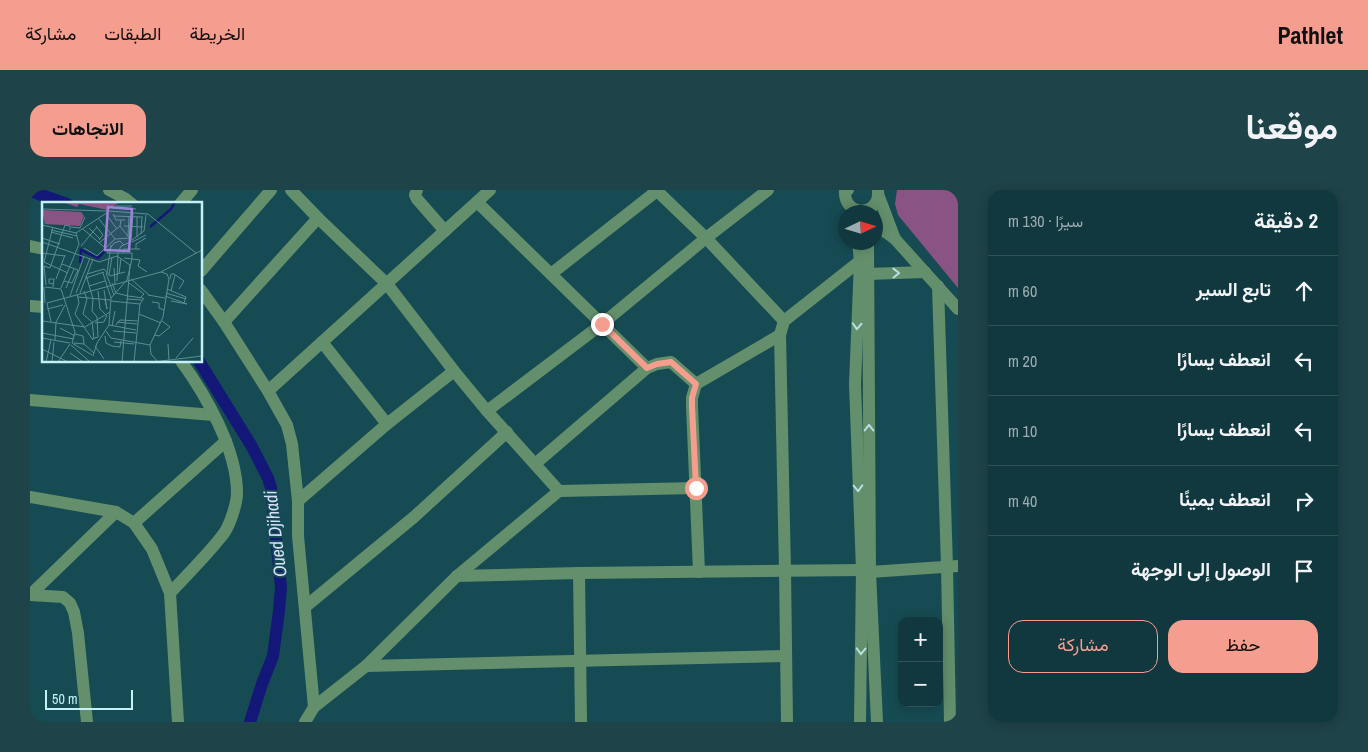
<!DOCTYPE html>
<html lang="ar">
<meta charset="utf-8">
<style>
body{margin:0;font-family:"Archivo Narrow",Vazirmatn,sans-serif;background:#1e4349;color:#f1f3f6;direction:rtl}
.controls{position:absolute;right:15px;bottom:15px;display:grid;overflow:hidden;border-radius:10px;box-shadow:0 2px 12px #0003}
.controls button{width:45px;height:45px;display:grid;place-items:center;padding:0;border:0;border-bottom:1px solid #305258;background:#11383e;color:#f1f3f6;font:25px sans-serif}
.compass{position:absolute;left:808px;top:15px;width:45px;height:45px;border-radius:50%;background:#11383e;box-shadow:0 2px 12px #0003;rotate:86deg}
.scale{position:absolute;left:15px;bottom:12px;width:88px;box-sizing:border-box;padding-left:5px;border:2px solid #c4f0f8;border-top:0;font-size:14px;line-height:18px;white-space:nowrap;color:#c4f0f8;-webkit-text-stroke:4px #174b53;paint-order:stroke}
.stop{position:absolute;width:15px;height:15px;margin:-11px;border:4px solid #f59d8e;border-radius:50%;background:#fff}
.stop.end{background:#f59d8e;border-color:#fff;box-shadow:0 1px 5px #0008}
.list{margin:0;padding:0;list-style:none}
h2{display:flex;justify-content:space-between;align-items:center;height:65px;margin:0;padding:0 20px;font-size:21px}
h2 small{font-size:16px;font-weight:400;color:#9cacb0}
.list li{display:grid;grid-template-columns:32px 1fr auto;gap:15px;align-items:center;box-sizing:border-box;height:70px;padding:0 20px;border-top:1px solid #305258}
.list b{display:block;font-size:19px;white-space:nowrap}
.list em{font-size:16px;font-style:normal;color:#9cacb0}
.actions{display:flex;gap:10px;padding:15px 20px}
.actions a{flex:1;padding:11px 0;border:1px solid #f59d8e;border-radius:15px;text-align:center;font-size:18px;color:#f59d8e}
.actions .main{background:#f59d8e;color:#111}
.icon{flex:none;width:28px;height:28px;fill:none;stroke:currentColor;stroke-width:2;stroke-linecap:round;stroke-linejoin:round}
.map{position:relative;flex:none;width:928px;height:532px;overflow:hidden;direction:ltr;border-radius:15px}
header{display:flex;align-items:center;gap:30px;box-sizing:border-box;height:70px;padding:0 25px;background:#f59d8e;color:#111}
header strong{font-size:24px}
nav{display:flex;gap:28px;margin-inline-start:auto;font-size:18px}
.intro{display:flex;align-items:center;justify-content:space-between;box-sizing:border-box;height:120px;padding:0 30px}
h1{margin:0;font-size:35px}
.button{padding:12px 22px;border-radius:15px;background:#f59d8e;color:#111;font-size:18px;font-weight:700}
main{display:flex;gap:30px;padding:0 30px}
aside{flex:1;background:#11383e;border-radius:15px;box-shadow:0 2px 12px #0003}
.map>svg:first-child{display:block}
.green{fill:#895484}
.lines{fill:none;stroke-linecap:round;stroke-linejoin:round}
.canal{stroke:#131778;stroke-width:12}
.minor{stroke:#638f6c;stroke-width:12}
.oneway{stroke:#b5e1e3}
.route{stroke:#f59d8e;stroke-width:6}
.labels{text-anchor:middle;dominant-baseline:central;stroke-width:4;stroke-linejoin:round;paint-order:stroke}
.water-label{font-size:18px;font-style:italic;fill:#d7e0fa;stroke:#174b53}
.inset-river{fill:none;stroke:#131778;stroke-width:2.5}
.inset-road{fill:none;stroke:#5c8d95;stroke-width:1}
.view{fill:#9c84d9;fill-opacity:0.15;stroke:#9c84d9;stroke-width:2.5}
.inset-edge{fill:none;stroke:#c4f0f8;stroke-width:2.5}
</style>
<header>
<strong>Pathlet</strong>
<nav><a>الخريطة</a><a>الطبقات</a><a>مشاركة</a></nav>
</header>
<div class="intro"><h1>موقعنا</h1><a class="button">الاتجاهات</a></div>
<main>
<aside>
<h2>2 دقيقة<small>سيرًا · 130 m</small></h2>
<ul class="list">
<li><svg class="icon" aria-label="ahead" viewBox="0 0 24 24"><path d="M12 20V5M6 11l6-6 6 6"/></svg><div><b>تابع السير</b></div><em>60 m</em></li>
<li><svg class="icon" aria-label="left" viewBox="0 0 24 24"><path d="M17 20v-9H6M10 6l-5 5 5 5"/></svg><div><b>انعطف يسارًا</b></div><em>20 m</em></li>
<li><svg class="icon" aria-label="left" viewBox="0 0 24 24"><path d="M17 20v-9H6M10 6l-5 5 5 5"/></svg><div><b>انعطف يسارًا</b></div><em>10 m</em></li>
<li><svg class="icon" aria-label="right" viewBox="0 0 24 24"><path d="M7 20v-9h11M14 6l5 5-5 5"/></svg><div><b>انعطف يمينًا</b></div><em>40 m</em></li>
<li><svg class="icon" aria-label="arrive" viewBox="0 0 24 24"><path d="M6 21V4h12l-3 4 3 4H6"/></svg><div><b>الوصول إلى الوجهة</b></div></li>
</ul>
<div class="actions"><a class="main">حفظ</a><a>مشاركة</a></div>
</aside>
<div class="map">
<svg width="928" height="532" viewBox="0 0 928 532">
<rect width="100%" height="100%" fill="#174b53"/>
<polygon class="green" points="867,0 928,0 928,98 868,25 865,14"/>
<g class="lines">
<g class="canal">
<polyline points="0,1 37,14"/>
<polyline points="169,171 221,255 238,288 241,298 251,397 249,421 243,466 232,494 220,532"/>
</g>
<g class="minor">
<polyline points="79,0 96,9 102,14"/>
<polyline points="261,0 288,28 357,94 424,181 457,221 529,301"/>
<polyline points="387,0 385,5 387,9 415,41"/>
<polyline points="626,0 676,48 754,131"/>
<path d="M818,0H815C813,28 851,27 848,0"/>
<polyline points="848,4 865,49"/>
<polyline points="447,12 617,178"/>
<polyline points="150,14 162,0"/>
<polyline points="846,33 850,38 865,49 928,119"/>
<polyline points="828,52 830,71 825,194 832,380 830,532"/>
<polyline points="838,52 840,382 847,532"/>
<polyline points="0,56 14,59"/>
<polyline points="171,81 241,0"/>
<polyline points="521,84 628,0"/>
<polyline points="838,84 895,82"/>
<polyline points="908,96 917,376 920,532"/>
<polyline points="171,100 194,132 238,201 257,235 262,254 268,311 268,346 284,517"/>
<polyline points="0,116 14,117"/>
<polyline points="194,132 288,28"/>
<polyline points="750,145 755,380 757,532"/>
<polyline points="292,152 357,234"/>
<polyline points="238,201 460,0"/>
<polyline points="0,210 183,225"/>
<polyline points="457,221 572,134 676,48 738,0"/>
<polyline points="505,274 617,178 627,174 641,172 666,194"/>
<polyline points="0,307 86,322 104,333 122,359 140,403 148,532"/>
<polyline points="268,311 357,234 424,181"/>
<polyline points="104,333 196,251"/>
<polyline points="669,382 662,216 662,208 666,194 750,145 754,131 830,71"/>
<polyline points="840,382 928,376"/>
<polyline points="549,383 551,532"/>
<polyline points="427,386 549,383 832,380"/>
<path d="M140,403C156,386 172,370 187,352C190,348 194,344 196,340C201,331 207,313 207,303C207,260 176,205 151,171"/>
<polyline points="0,405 33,407 40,413 44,422 48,443 57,532"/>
<polyline points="0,405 86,322"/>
<polyline points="275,417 384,327 477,242"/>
<polyline points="336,476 756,466"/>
<polyline points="275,532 284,517 336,476 427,386 529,301 666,298"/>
</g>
</g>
<defs><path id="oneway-chevron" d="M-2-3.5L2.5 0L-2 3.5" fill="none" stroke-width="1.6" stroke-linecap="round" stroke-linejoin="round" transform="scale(1.25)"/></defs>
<g class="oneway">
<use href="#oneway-chevron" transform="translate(866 83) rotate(-1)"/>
<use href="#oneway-chevron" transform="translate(827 136) rotate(93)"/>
<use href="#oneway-chevron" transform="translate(839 238) rotate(-90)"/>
<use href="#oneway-chevron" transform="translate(828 298) rotate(88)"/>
<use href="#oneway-chevron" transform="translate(831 461) rotate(91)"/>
</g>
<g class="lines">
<polyline class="route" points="572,134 617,178 627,174 641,172 666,194 662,208 662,216 666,298"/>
</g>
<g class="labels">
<g class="water-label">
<text transform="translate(245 344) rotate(-97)">Oued Djihadi</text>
</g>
</g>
<g transform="translate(12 12)">
<rect width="160" height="160" fill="#174b53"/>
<path d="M20,0H78L66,8L37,2L35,5ZM0,8L39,10L42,14L38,24L3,22Z" fill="#895484"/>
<path class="inset-river" d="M108,25L129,7L133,0M38,61L39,48L56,56L63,49"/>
<path class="inset-road" d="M74,4H90M70,6L94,7M0,7L65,9M67,9L106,12L154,51M64,12L75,27M71,12L74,18H83M72,14L99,15M57,17L73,37M79,18L78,24L88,37M0,23L34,31L37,42L19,86M54,24L61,33L57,38M82,24L101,25M29,25L38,26L43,15M47,26L58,37M41,27L62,45M9,28L35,34M9,30L31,36M34,31L66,10M99,32L100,14M86,34L87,15M95,35V15M0,36L18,42M90,38L102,29L104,13M0,40L57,60L75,54L88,63L80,160M90,40L104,33M57,41L78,24M39,44L55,25M42,46L55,54L73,37L88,36M94,47V42L104,36M0,51L23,54M81,51L82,47H98M82,56L98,58L96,64L105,70M2,60L11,25M2,60L26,71M20,62L36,68L30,81L22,79M72,66L73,82M61,71L69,96M64,71L72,93M65,71L69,43M45,72L62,67L68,74L83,70M77,72L79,56M44,73L51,97L50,109L55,115L56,135L50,137M67,73L70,55M44,76L62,70M14,77L23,53M89,77L107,93M128,77L129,72H132L142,79L137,87M75,79L76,51L79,44L89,40L91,11M70,81L74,91L86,94M87,81L102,92L99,95M4,83L2,64L8,66L23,23L28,24V28M47,84L63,79M2,85L3,101M3,85L19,87M11,85L12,77H7V81L11,82M24,86L32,67M19,87L33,130L30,141M125,87L144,95L142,101M62,88L65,107L63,98M42,89L45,97L41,112L49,119M56,89L58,107L63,112M129,89L133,73M34,91L48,56M38,91L51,57M124,91L144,97M35,92L37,101L33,112L51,138M106,93L123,96M28,94L42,54M86,94L101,96M123,94L145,102L129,99M36,95L68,98M85,97L100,98M69,99L98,102M110,100L117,101V106L122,108M5,101L119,70L160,48M5,101L9,120M5,107L21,103M97,112L119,121M0,119L43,125L68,110M50,119L52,137M75,120L95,122M53,121L62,120L65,113M67,123L94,128M74,123L78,118L96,119M70,124L73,109M18,126L33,134M64,129L69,136L108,143M71,129L94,131M0,131L32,137M33,132L41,134L42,142M113,133L117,134L128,125L120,119M63,134L64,141L70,144L78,145L79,139M0,136L28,141M13,138L14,120L23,103M72,140L92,142M30,141L50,153M32,141L42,142L52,151M126,142L127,158M29,143L48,160M53,144L62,157M0,147L26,160M28,151L41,160M51,154L55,141L67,123L69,96L85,78L90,57V51H65L72,41L78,39L82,43M134,156L151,136M115,159L109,152L108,143L121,115L127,77L125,72L119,70M4,160L9,138M10,160L12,140M16,160L28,142M92,160L98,102L102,96M111,160L160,154"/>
<path class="view" d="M66,5L90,7L87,49L63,48Z"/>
<rect width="160" height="160" class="inset-edge"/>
</g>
</svg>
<div class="controls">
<button>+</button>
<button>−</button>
</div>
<svg class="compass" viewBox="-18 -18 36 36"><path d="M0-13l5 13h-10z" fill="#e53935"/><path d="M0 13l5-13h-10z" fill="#9cacb0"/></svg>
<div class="scale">50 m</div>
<div class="stop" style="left:666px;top:298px"></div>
<div class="stop end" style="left:572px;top:134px"></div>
</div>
</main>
